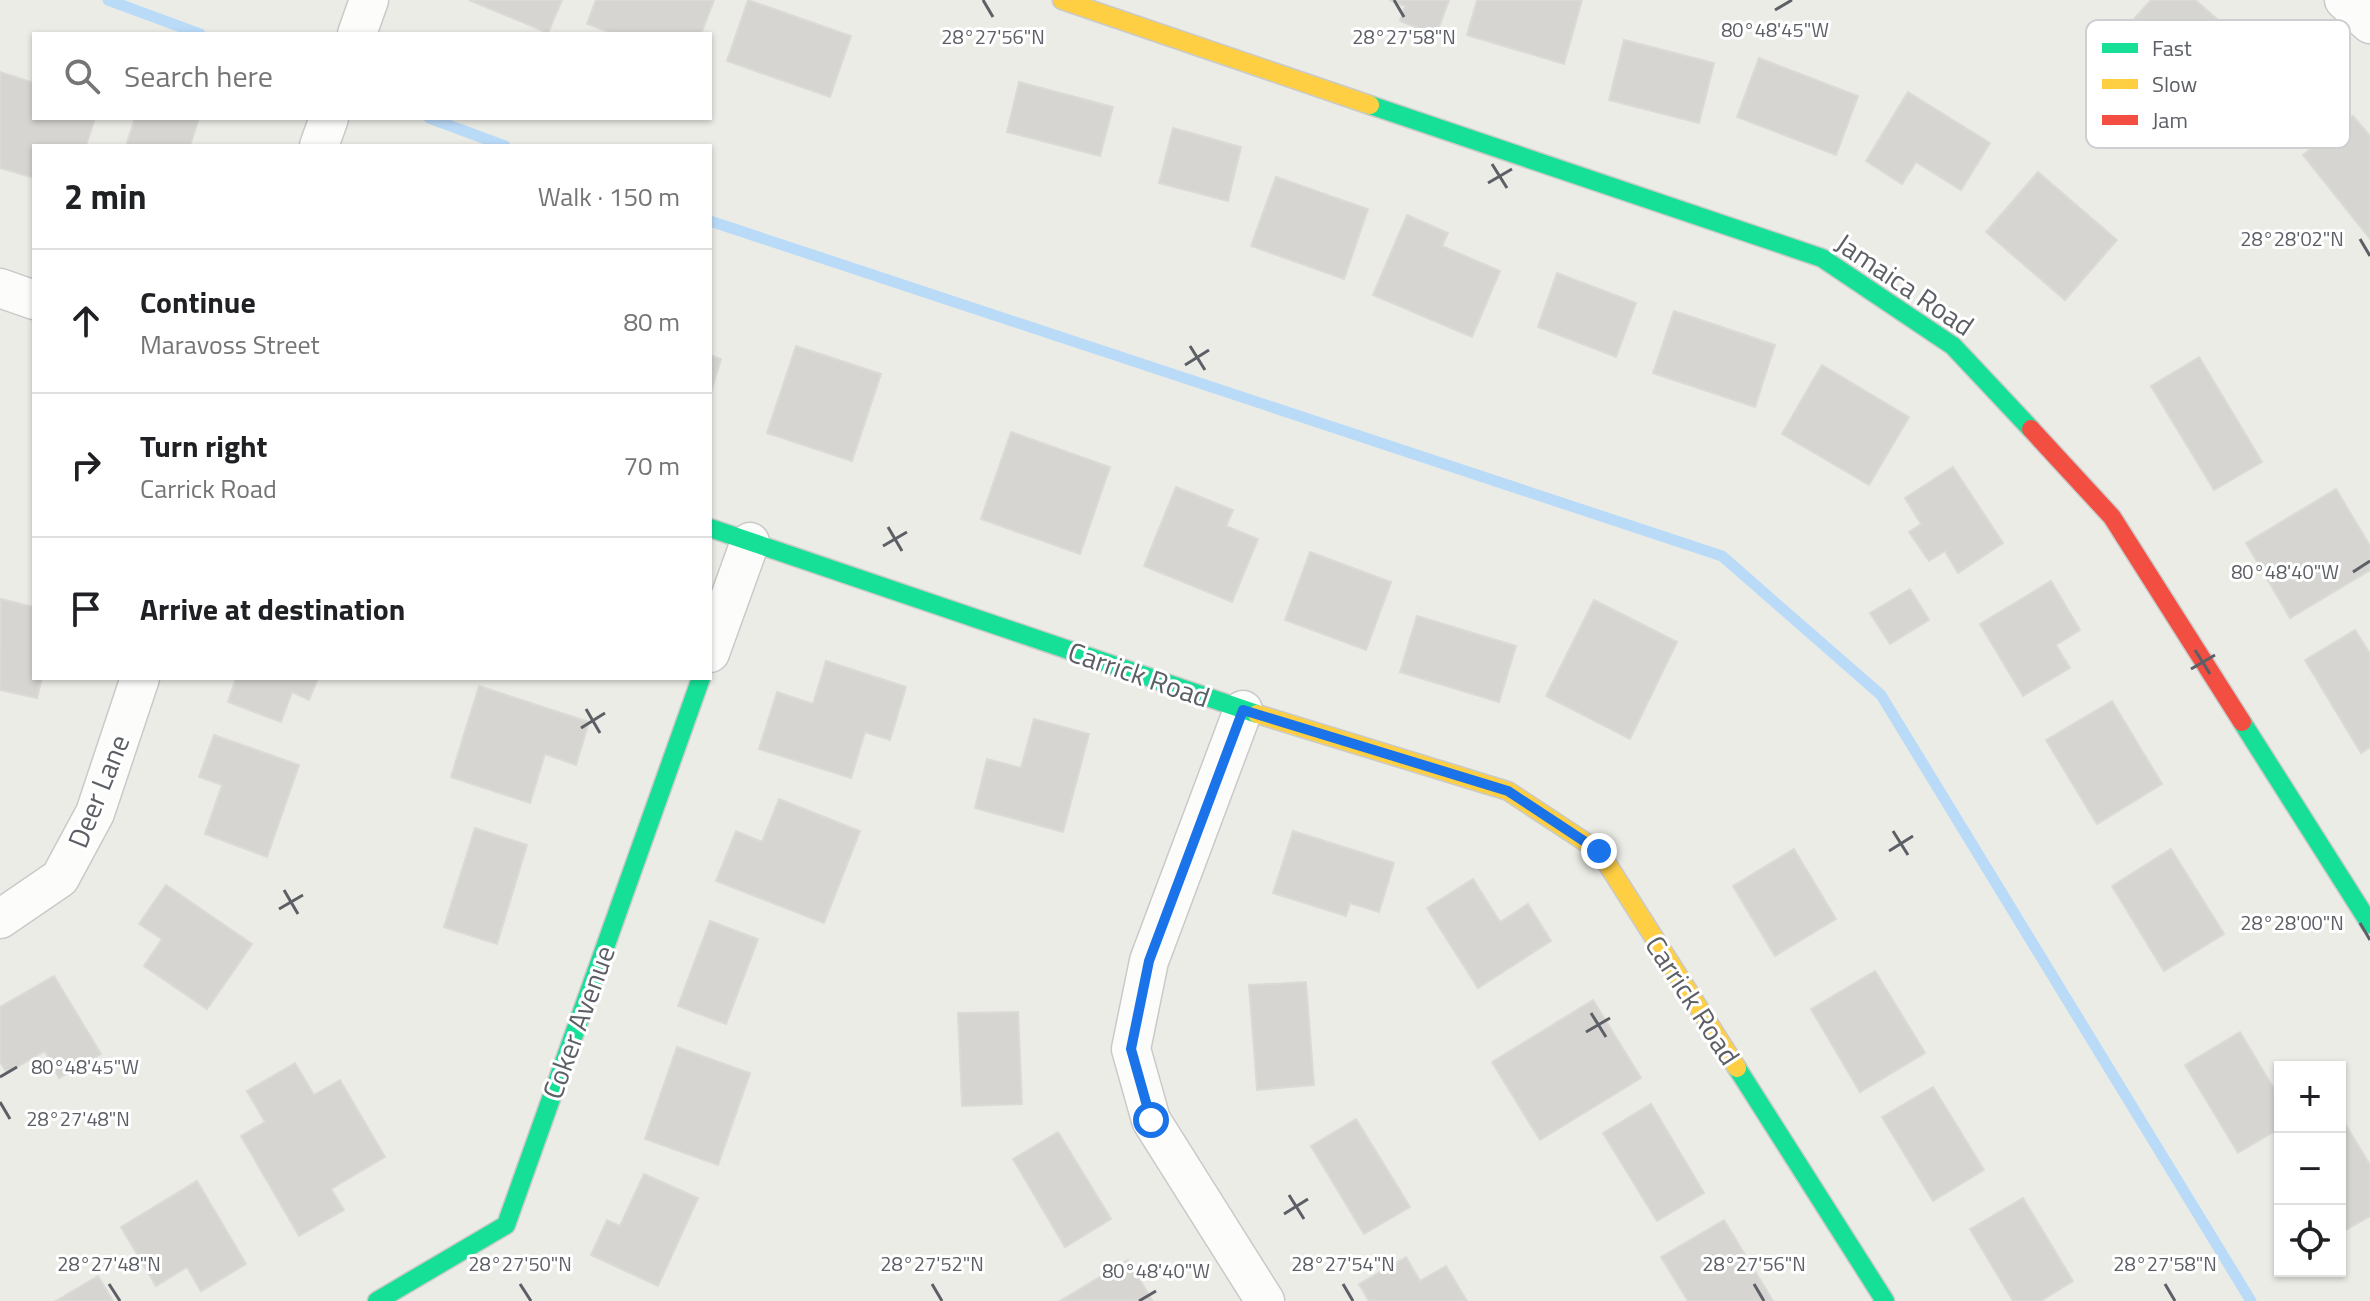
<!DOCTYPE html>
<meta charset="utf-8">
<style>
body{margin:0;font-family:"Titillium Web",sans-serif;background:#f2f2f2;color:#202124}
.controls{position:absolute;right:24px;bottom:24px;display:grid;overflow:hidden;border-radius:0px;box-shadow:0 2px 6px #0004}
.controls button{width:72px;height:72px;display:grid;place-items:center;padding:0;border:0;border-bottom:2px solid #e0e0e0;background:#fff;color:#202124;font:40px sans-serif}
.stop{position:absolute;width:24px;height:24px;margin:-18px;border:6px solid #1a73e8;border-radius:50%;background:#fff}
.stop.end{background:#1a73e8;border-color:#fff;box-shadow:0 2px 8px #0008}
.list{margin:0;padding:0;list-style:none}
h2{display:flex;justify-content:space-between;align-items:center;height:104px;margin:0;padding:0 32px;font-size:34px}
h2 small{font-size:26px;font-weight:400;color:#757577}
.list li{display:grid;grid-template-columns:52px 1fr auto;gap:24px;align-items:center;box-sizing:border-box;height:144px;padding:0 32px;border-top:2px solid #e0e0e0}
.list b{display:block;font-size:30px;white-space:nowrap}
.list p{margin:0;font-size:26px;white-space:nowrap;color:#757577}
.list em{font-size:26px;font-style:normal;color:#757577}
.icon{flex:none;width:44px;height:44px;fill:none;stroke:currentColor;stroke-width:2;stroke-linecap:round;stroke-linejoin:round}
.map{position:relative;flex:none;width:2370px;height:1301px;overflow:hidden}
.search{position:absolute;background:#fff;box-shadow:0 2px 6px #0004;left:32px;top:32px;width:680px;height:88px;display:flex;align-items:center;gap:20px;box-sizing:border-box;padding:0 28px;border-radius:0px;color:#757577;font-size:30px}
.panel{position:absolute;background:#fff;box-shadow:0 2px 6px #0004;left:32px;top:144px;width:680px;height:536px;border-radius:0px}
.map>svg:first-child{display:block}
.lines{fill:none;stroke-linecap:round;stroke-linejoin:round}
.stream{stroke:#badbf8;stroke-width:11}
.building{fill:#d6d5d2;stroke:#dcdad6;stroke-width:2}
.street-casing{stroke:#c9c9c9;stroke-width:41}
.fast-casing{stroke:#c9caca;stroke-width:21}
.slow-casing{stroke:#c9caca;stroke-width:21}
.jam-casing{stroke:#c9caca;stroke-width:21}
.street{stroke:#fcfcfb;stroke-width:38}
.fast{stroke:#16e098;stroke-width:18}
.slow{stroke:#ffcf43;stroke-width:18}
.jam{stroke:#f24e42;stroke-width:18}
.route{stroke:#1a73e8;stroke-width:10}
.ticks{fill:none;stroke:#5c5f65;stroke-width:3}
.labels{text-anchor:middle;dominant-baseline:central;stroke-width:6;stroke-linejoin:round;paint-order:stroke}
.street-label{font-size:28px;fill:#5c5f65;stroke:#fff}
.key{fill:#fff;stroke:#cecfd1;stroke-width:2}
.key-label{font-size:22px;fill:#5c5f65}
.ticks-label{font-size:20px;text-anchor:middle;fill:#5c5f65;stroke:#fff;stroke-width:6;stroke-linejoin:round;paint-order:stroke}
</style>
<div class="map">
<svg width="2370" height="1301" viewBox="0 0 2370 1301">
<rect width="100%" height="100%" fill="#ecece7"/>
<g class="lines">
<g class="stream">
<polyline points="108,0 200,34"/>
<polyline points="429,118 505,146"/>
<polyline points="710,221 1722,556 1881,695 2251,1301"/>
</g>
</g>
<g class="building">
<polygon points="469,0 562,0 548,33"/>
<polygon points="596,0 714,0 701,34 614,34 587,24"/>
<polygon points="748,0 851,36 830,97 727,61"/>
<polygon points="1389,0 1449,0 1436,35 1400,21 1405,6"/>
<polygon points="1477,0 1582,0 1564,64 1467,35"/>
<polygon points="2151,0 2195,0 2260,56 2210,115 2119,36"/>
<polygon points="1624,40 1714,63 1699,123 1609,100"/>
<polygon points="1759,58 1858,96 1836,155 1737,117"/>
<polygon points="0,72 34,83 34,118 95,118 86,146 34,146 34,178 0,168"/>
<polygon points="1019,82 1113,107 1100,156 1007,132"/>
<polygon points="1908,92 1990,143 1961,190 1916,162 1902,184 1866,161"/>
<polygon points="2353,116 2370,136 2370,239 2303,155"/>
<polygon points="135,118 199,118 190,146 126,146"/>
<polygon points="1173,128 1241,147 1228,201 1159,183"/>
<polygon points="2038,172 2117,240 2065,300 1986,232"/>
<polygon points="1276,177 1368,209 1344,279 1251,246"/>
<polygon points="1407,215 1448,233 1442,246 1500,271 1472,337 1373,295"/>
<polygon points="1557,273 1636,303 1616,357 1538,327"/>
<polygon points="1674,311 1775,345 1755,407 1653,373"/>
<polygon points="796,346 881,374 852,461 767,433"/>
<polygon points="710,355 721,359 710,396"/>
<polygon points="2199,357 2262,462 2214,490 2151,386"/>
<polygon points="1822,365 1909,417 1869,485 1782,434"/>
<polygon points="1011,432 1110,467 1080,554 981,519"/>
<polygon points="1953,467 2003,543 1958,573 1945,551 1929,561 1909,532 1921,524 1905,498"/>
<polygon points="1176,487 1233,510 1226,526 1258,539 1232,602 1144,566"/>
<polygon points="2336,489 2370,546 2370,570 2290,618 2246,543"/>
<polygon points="1310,552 1391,582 1366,650 1285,620"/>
<polygon points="2051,581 2080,630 2056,645 2070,668 2023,696 1980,624"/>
<polygon points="1910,589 1929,620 1890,644 1870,613"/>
<polygon points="1,599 34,607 34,678 42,678 37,698 0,690"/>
<polygon points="1594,600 1677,642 1630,739 1546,696"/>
<polygon points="1417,616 1516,646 1499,702 1400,672"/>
<polygon points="2355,630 2370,654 2370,747 2361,753 2305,660"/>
<polygon points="826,661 906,687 890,740 865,732 851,778 759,749 777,692 813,704"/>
<polygon points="236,678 318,678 309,700 292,692 281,722 228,702"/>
<polygon points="479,686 589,722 576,765 545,754 530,803 451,777"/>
<polygon points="2112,701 2162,784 2097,824 2046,740"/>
<polygon points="1034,719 1089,734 1063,832 975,808 987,759 1021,768"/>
<polygon points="214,735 299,765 267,857 205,834 222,785 199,777"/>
<polygon points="779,799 860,831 824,923 716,881 736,831 762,842"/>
<polygon points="475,828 527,845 497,944 444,927"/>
<polygon points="1293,831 1394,863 1379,912 1350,903 1346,916 1273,893"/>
<polygon points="1794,849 1836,919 1775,956 1733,886"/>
<polygon points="2171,849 2224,934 2164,971 2112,886"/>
<polygon points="1473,879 1500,922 1528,904 1551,941 1478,988 1427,908"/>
<polygon points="166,885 252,944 207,1009 144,966 162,939 139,924"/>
<polygon points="710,921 758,939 726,1024 678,1006"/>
<polygon points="1875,971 1925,1053 1860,1092 1811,1009"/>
<polygon points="54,976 101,1054 59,1078 45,1051 7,1073 0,1062 0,1007"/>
<polygon points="1306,982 1314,1085 1257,1090 1249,985"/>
<polygon points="1593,1000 1641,1078 1540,1140 1492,1062"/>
<polygon points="1018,1012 1022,1104 962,1106 958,1013"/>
<polygon points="2240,1032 2280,1099 2280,1128 2238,1153 2185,1065"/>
<polygon points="677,1047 750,1073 718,1165 645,1139"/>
<polygon points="295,1063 314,1095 340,1080 385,1157 331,1189 344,1210 299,1236 241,1136 265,1122 247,1091"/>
<polygon points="1933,1087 1984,1170 1933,1201 1882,1117"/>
<polygon points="1651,1104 1704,1193 1657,1221 1603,1133"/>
<polygon points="2341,1117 2370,1165 2370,1216 2344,1231 2340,1225"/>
<polygon points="1356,1119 1410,1207 1364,1234 1311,1146"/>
<polygon points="1058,1132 1111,1219 1065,1247 1013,1159"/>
<polygon points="644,1174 698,1198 658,1286 591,1255 607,1220 620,1226"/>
<polygon points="197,1181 246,1264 201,1291 187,1267 156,1286 121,1227"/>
<polygon points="2023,1198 2073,1281 2041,1301 2013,1301 1970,1229"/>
<polygon points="1724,1220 1773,1301 1688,1301 1661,1257"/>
<polygon points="1406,1257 1420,1281 1446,1266 1467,1301 1369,1301 1359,1284"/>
<polygon points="1128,1260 1152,1300 1060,1301"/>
<polygon points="98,1276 113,1301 56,1301"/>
</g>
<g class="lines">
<defs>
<g id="street">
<polyline points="2344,0 2370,24"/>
<polyline points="357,34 369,0"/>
<polyline points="319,146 329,118"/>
<polyline points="0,288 34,300"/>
<polyline points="710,653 750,542"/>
<polyline points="1243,710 1149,961 1131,1049 1151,1120 1265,1301"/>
<polyline points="0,919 60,878 95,813 140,678"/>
</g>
<g id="fast">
<polyline points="1370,105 1822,258 1953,346 2031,429"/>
<polyline points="710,528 1257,714"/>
<polyline points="2242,722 2370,924"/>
<polyline points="1737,1068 1885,1301"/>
<polyline points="377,1301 506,1225 701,678"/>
</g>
<g id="slow">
<polyline points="1062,0 1370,105"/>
<polyline points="1257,714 1508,791 1599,851 1737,1068"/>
</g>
<polyline id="jam" points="2031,429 2112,517 2242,722"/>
</defs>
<use href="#street" class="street-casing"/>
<use href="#fast" class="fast-casing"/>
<use href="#slow" class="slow-casing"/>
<use href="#jam" class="jam-casing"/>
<use href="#street" class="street"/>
<use href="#fast" class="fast"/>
<use href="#slow" class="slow"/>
<use href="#jam" class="jam"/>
</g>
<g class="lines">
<polyline class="route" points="1151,1120 1131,1049 1149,961 1243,710 1508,791 1599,851"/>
</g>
<path class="ticks" d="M983,0L993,17M1394,0L1404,17M1775,10L1792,0M1492,164L1507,188M1488,183L1512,169M2360,239L2370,256M1190,346L1205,370M1185,365L1209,350M888,527L902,551M883,546L907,532M2353,572L2370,561M2195,650L2210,674M2191,669L2215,655M586,709L600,733M581,728L605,713M1893,831L1908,855M1889,851L1913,836M284,890L298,914M279,909L303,895M2360,923L2370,940M1591,1013L1606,1037M1586,1032L1610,1018M0,1077L17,1067M0,1102L10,1119M1289,1195L1304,1219M1284,1214L1308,1199M109,1284L120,1301M520,1284L531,1301M932,1284L942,1301M1343,1284L1353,1301M1754,1284L1764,1301M2165,1284L2175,1301M1139,1301L1156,1291"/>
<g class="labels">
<g class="street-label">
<text transform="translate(1905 284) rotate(34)">Jamaica Road</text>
<text transform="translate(1139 674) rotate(19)">Carrick Road</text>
<text transform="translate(98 791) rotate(-68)">Deer Lane</text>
<text transform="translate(1693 1000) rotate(57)">Carrick Road</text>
<text transform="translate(578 1022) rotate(-70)">Coker Avenue</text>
</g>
</g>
<rect x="2086" y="20" width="264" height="128" rx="12" class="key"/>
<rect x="2102" y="43" width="36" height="10" fill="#16e098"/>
<rect x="2102" y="79" width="36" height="10" fill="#ffcf43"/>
<rect x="2102" y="115" width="36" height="10" fill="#f24e42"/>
<g class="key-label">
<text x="2152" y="56">Fast</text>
<text x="2152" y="92">Slow</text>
<text x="2152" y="128">Jam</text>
</g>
<g class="ticks-label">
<text x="1775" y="37">80°48'45"W</text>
<text x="993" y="44">28°27'56"N</text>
<text x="1404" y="44">28°27'58"N</text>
<text x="2292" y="246">28°28'02"N</text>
<text x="2285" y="579">80°48'40"W</text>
<text x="2292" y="930">28°28'00"N</text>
<text x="85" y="1074">80°48'45"W</text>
<text x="78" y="1126">28°27'48"N</text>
<text x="109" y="1271">28°27'48"N</text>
<text x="520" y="1271">28°27'50"N</text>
<text x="932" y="1271">28°27'52"N</text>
<text x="1343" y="1271">28°27'54"N</text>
<text x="1754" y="1271">28°27'56"N</text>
<text x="2165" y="1271">28°27'58"N</text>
<text x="1156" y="1278">80°48'40"W</text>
</g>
</svg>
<div class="controls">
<button>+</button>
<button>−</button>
<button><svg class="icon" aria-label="locate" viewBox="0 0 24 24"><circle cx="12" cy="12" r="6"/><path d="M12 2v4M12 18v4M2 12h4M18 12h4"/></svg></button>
</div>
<div class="stop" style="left:1151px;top:1120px"></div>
<div class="stop end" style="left:1599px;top:851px"></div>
<div class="search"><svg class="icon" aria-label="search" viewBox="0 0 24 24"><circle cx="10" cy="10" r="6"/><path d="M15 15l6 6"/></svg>Search here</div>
<section class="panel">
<h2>2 min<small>Walk · 150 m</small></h2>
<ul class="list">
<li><svg class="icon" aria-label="ahead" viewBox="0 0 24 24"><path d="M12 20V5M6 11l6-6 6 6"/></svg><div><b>Continue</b><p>Maravoss Street</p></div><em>80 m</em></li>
<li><svg class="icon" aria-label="right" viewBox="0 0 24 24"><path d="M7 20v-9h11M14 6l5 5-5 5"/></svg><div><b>Turn right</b><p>Carrick Road</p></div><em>70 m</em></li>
<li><svg class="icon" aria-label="arrive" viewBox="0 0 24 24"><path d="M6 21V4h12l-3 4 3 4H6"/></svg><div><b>Arrive at destination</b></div></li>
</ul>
</section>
</div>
